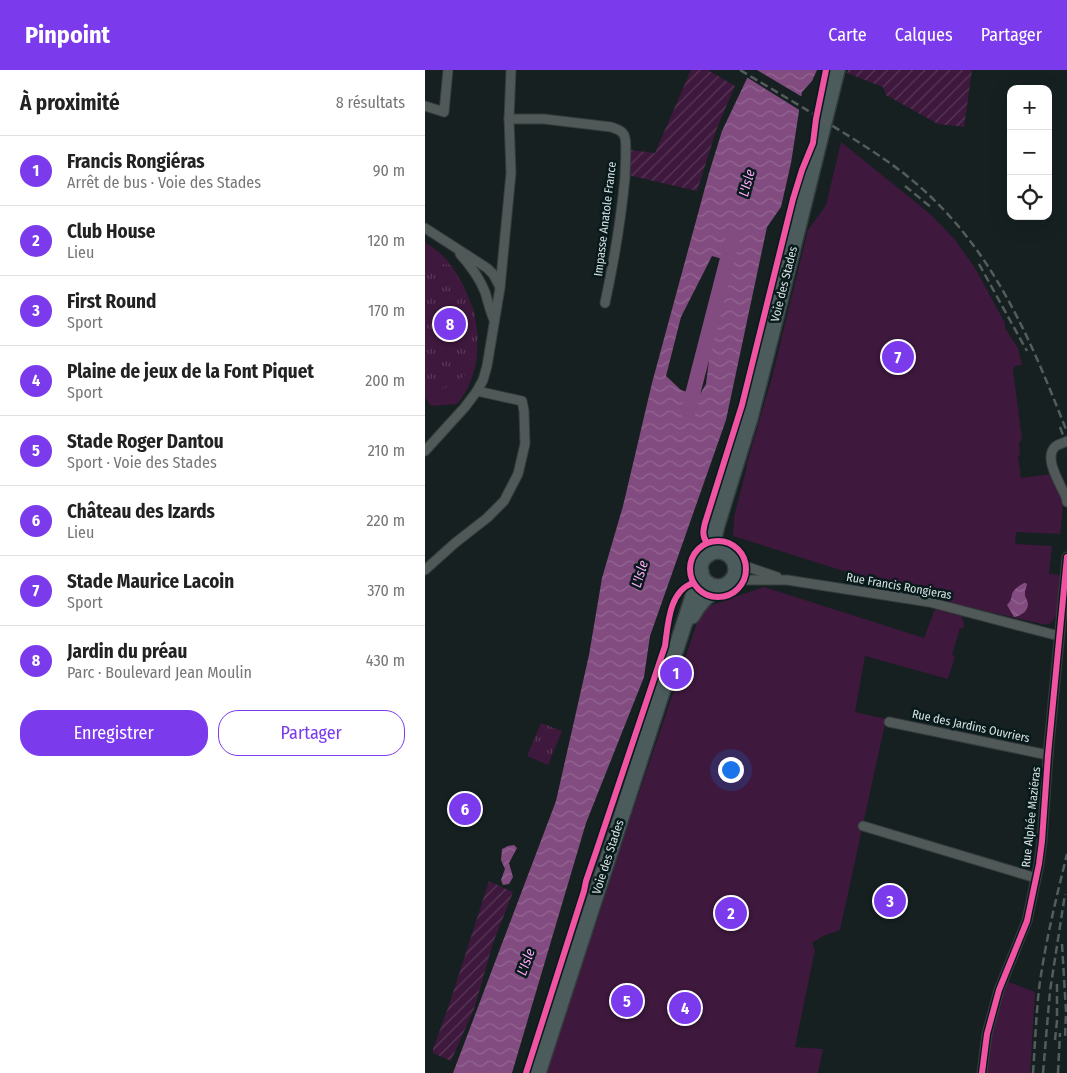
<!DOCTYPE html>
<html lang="fr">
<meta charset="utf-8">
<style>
body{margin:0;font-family:"Fira Sans Condensed",sans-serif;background:#f6f6f6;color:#222}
.controls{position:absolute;right:15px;top:15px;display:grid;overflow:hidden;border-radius:10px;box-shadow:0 5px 20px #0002}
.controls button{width:45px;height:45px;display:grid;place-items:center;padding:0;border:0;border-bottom:1px solid #e0e0e0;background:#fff;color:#222;font:25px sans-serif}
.you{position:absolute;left:305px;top:699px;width:18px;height:18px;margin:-12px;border:4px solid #fff;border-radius:50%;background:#1a73e8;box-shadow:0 0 0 8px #1a73e833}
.badge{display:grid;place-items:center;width:32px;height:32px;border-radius:50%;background:#7c3aed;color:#fff;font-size:16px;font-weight:700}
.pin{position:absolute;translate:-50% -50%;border:2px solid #fff;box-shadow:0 1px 5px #0006}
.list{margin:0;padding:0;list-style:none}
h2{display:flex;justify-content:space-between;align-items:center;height:65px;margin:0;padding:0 20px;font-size:21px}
h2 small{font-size:16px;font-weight:400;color:#767676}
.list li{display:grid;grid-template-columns:32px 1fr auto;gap:15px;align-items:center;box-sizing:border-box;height:70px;padding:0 20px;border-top:1px solid #e0e0e0}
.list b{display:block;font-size:19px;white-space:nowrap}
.list p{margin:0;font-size:16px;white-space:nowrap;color:#767676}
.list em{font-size:16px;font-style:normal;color:#767676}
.actions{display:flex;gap:10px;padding:15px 20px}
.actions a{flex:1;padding:11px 0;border:1px solid #7c3aed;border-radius:20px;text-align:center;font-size:18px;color:#7c3aed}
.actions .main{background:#7c3aed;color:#fff}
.icon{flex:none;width:28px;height:28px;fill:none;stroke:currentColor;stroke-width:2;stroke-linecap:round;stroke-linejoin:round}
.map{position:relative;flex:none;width:642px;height:1003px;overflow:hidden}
header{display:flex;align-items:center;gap:30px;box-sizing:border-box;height:70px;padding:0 25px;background:#7c3aed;color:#fff}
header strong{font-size:24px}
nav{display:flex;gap:28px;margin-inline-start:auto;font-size:18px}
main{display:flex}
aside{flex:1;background:#fff}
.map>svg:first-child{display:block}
.grass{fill:#3e183d}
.park{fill:url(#park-tufts)}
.garden{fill:url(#garden-furrows)}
.water{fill:url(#water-waves);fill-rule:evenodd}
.pier{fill:#162020}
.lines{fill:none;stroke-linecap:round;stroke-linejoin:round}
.river{stroke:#824c80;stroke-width:15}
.street-casing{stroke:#353c3d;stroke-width:11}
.primary-casing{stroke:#353c3d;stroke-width:18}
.street{stroke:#515858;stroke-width:9}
.primary{stroke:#4c5c5c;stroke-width:15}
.rail{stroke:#555c5c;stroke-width:2.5;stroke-dasharray:8 4;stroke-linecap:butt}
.cycleway-casing{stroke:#081a1b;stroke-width:9}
.cycleway{stroke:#f153a3;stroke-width:6}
.labels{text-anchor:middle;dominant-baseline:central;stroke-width:5;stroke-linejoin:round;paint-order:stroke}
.street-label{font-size:12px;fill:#d7e2e3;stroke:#081a1b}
.water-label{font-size:14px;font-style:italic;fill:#fea7f7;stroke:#081a1b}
</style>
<header>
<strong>Pinpoint</strong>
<nav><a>Carte</a><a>Calques</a><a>Partager</a></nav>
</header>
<main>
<aside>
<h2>À proximité<small>8 résultats</small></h2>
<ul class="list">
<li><span class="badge">1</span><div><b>Francis Rongiéras</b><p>Arrêt de bus · Voie des Stades</p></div><em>90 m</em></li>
<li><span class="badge">2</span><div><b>Club House</b><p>Lieu</p></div><em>120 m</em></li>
<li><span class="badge">3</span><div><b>First Round</b><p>Sport</p></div><em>170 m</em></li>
<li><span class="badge">4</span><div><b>Plaine de jeux de la Font Piquet</b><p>Sport</p></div><em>200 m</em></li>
<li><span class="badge">5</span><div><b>Stade Roger Dantou</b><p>Sport · Voie des Stades</p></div><em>210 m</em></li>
<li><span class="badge">6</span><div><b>Château des Izards</b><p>Lieu</p></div><em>220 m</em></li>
<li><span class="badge">7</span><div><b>Stade Maurice Lacoin</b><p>Sport</p></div><em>370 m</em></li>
<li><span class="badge">8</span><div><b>Jardin du préau</b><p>Parc · Boulevard Jean Moulin</p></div><em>430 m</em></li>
</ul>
<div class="actions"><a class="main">Enregistrer</a><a>Partager</a></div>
</aside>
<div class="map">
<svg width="642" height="1003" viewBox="0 0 642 1003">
<defs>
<pattern id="park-tufts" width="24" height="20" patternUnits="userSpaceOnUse" patternTransform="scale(1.25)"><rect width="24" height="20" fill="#3e183d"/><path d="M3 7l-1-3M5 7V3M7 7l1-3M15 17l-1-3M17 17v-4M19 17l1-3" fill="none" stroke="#593959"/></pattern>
<pattern id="garden-furrows" width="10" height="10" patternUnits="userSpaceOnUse" patternTransform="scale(1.25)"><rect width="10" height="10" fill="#3e183d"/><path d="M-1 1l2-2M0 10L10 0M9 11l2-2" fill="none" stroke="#593959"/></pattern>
<pattern id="water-waves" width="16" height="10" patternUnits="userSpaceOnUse" patternTransform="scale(1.25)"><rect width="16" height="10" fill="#824c80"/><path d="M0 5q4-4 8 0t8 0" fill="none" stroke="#936692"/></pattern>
</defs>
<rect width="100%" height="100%" fill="#162020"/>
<g class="grass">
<polygon points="416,72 504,143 517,156 531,171 550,198 580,253 580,258 593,278 597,295 590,296 588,299 597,369 594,373 595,385 593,386 596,408 627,404 640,432 638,434 635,464 591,462 590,474 627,476 624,504 636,505 632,544 626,553 621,555 494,525 308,466 309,447 321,400 322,393 347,307 383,160 401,135"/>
<path d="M0,172C7,177 15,182 21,189C50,223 64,280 41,321C39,326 35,330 32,334L7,336L4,334L0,327Z"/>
<polygon points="339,517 499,568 510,539 536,546 539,553 538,559 535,558 527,585 530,586 523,609 440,586 430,642 461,649 415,860 398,866 387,873 390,880 370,977 398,979 393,1003 119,1003 178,833 184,811 272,553 284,536"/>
<polygon points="581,911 610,922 605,1003 559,1003 565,965"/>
</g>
<g class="park">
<polygon points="0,192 26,195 31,204 42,224 49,241 53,267 42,304 19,319 0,310"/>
<polygon points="116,653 137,661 123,695 102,686"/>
</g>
<g class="garden">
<polygon points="266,0 283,0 310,16 292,58 272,121 203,105 206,80 230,83"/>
<polygon points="423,0 547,0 539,57 513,54 461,25 458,17 422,3"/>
<polygon points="64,811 88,822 68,873 49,939 26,991 8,983 8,979 24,935"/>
</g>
<g class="water">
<path d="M326,0H392L387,11L377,22L366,93L356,137L342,157L301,350L225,566L219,607L161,753L87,1003H28L131,731L164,585L177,508L198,436L227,313L284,103L297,61ZM287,186L308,192L286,274L281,314L274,326L256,320L241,306L256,247Z"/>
<path d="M599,513H601L602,515C601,517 600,520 600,523C599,527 603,530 603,534C603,542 595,546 589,547L582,535C586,531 586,529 587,524C589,519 594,516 599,513Z"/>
<polygon points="89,775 92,778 84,793 88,807 84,814 78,815 76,810 80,799 76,790 77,779 83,776"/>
</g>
<polygon class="pier" points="323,0 332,0 379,28 376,41 320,6"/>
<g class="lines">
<polyline class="river" points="263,342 307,171"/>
<defs>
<g id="street">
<polyline points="0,36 19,42 23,0"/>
<path d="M84,49H119L186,57C192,59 199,61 200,68C202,78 200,97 200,107C196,150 189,191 180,233"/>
<polyline points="0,158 62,198 68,204 75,217"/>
<path d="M35,184C45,195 55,209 60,222C63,231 65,241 69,250"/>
<path d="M642,371C639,373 634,374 631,376C617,387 636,415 641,427L642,432"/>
<polyline points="0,381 40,337 52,321 58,310 62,296 75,218 86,103 84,49 86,0"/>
<polyline points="308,488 317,495 352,507"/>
<polyline points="0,500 30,473 62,448 79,431 93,404 100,374 99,341 97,331 52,321"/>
<polyline points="305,513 319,510 362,510 504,532 634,566"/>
<polyline points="464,652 623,685"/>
<polyline points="438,756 611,808"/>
<polyline points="557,1003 562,964 574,920 602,851 614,794 617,771 623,685 642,487"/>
</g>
<g id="primary">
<circle cx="293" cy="499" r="18"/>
<polyline points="284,484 287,476 292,455 325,348 347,262 412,0"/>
<path d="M267,546C274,533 283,523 296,517"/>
<polyline points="113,1003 276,502"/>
</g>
</defs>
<use href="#street" class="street-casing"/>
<use href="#primary" class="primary-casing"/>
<use href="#street" class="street"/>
<use href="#primary" class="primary"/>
<g class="rail">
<path d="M315,0C345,18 374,35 403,53C430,70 457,86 482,106C565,172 604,265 642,362"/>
<polyline points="480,116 507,138"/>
<polyline points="554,194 602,281"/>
<polyline points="635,357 642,376"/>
<polyline points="637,874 641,941 640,970"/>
<polyline points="630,970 632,951 632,912"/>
<path d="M608,1003C610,975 611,947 614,919C620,873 631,829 642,784"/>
<polyline points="618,1003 625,921 640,824"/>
<polyline points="633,1003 635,963"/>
</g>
<defs>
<g id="cycleway">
<circle cx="293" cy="499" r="28"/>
<path d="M282,473C277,466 278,461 280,453L317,335L368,129L377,100L388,73L391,49L401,0"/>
<path d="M101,1003L159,821L161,811L171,782L240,576C243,554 244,521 268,513"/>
<polyline points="557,1003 562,964 574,920 602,851 614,794 617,771 623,685 642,487"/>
</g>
</defs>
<use href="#cycleway" class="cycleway-casing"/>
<use href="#cycleway" class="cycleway"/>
</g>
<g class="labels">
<g class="street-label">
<text transform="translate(180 149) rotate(-83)">Impasse Anatole France</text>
<text transform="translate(359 214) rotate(-76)">Voie des Stades</text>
<text transform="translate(474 516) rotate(10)">Rue Francis Rongieras</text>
<text transform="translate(546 656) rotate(12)">Rue des Jardins Ouvriers</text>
<text transform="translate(606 747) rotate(-84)">Rue Alphée Maziéras</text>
<text transform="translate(183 787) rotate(-72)">Voie des Stades</text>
</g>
<g class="water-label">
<text transform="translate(322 113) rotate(-75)">L'Isle</text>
<text transform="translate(215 504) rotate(-73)">L'Isle</text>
<text transform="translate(101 892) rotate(-70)">L'Isle</text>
</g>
</g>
</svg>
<div class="controls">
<button>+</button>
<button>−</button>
<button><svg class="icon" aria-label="locate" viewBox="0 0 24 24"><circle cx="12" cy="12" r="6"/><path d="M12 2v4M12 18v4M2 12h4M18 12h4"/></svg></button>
</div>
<div class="you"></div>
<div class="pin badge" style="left:251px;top:603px">1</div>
<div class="pin badge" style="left:306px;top:843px">2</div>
<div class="pin badge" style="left:465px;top:831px">3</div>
<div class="pin badge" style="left:260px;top:938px">4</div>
<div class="pin badge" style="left:202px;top:931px">5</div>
<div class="pin badge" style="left:40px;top:739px">6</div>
<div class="pin badge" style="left:473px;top:287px">7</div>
<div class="pin badge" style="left:25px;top:254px">8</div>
</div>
</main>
